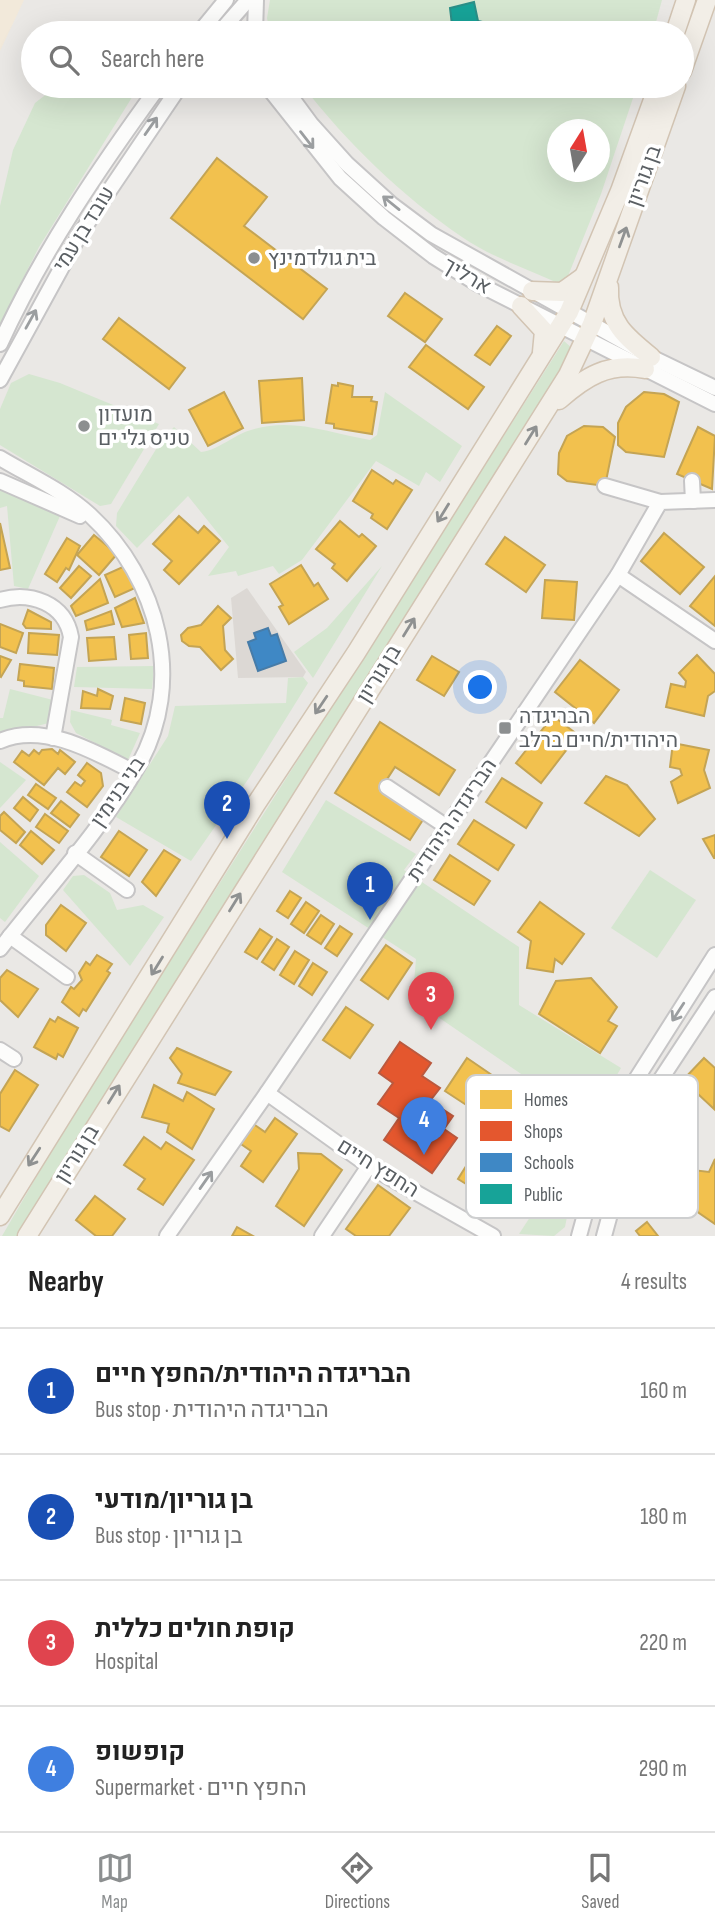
<!DOCTYPE html>
<meta charset="utf-8">
<style>
body{margin:0;font-family:"Sofia Sans Condensed",Heebo,sans-serif;background:#f6f6f6;color:#222}
.compass{position:absolute;left:547px;top:119px;width:63px;height:63px;border-radius:50%;background:#fff;box-shadow:0 7px 28px #0002;rotate:11deg}
.you{position:absolute;left:481px;top:688px;width:24px;height:24px;margin:-18px;border:5px solid #fff;border-radius:50%;background:#1a73e8;box-shadow:0 0 0 10px #1a73e833}
.badge{display:grid;place-items:center;width:46px;height:46px;border-radius:50%;background:#8c8f90;color:#fff;font-size:23px;font-weight:700}
.pin{position:absolute;translate:-50% -58px;filter:drop-shadow(0 2px 4px #0008)}
.pin::after{content:'';position:absolute;top:37px;width:24px;height:21px;background:inherit;clip-path:polygon(0 0,100% 0,50% 100%)}
.list{margin:0;padding:0;list-style:none}
h2{display:flex;justify-content:space-between;align-items:center;height:91px;margin:0;padding:0 28px;font-size:30px}
h2 small{font-size:23px;font-weight:400;color:#767676}
.list li{display:grid;grid-template-columns:46px 1fr auto;gap:21px;align-items:center;box-sizing:border-box;height:126px;padding:0 28px;border-top:2px solid #e0e0e0}
.list b{display:block;font-size:26px;white-space:nowrap}
.list p{margin:0;font-size:23px;white-space:nowrap;color:#767676}
.list em{font-size:23px;font-style:normal;color:#767676}
.icon{flex:none;width:38px;height:38px;fill:none;stroke:currentColor;stroke-width:2;stroke-linecap:round;stroke-linejoin:round}
.map{position:relative;flex:none;width:715px;height:1236px;overflow:hidden}
.search{position:absolute;background:#fff;box-shadow:0 7px 28px #0002;left:21px;right:21px;top:21px;height:77px;display:flex;align-items:center;gap:18px;box-sizing:border-box;padding:0 24px;border-radius:38px;color:#767676;font-size:26px}
.sheet{height:595px;background:#fff}
nav{display:flex;justify-content:space-around;align-items:center;box-sizing:border-box;height:98px;border-top:2px solid #e0e0e0;background:#fff;font-size:19px;color:#767676}
nav a{display:grid;justify-items:center;gap:4px}
nav .on{color:#8c8f90}
.map>svg:first-child{display:block}
.education{fill:#dcd8d4}
.green{fill:#d5e6d0;fill-rule:evenodd}
.sand{fill:#f2e9da}
.homes{fill:#f2c14e;stroke:#c4a454;stroke-width:2}
.shops{fill:#e4572e;stroke:#bb593e;stroke-width:2}
.schools{fill:#3f88c5;stroke:#477ca8;stroke-width:2}
.public{fill:#17a398;stroke:#2b8f88;stroke-width:2}
.lines{fill:none;stroke-linecap:round;stroke-linejoin:round}
.minor-casing{stroke:#c6c5c6;stroke-width:18}
.major-casing{stroke:#d2c4b3;stroke-width:21}
.minor{stroke:#fcfcfb;stroke-width:14}
.major{stroke:#f2eee7;stroke-width:18}
.oneway{stroke:#9b9ea0}
.oneway2{stroke:#8f9191}
.poi-dot{fill:#8c8f90;stroke:#fff;stroke-width:2.5}
.labels{text-anchor:middle;dominant-baseline:central;stroke-width:7;stroke-linejoin:round;paint-order:stroke}
.street-label{font-size:21px;fill:#5a5f63;stroke:#fff}
.poi-label{font-size:21px;fill:#5a5f63;stroke:#fff;text-anchor:start}
.key{fill:#fff;stroke:#cecfd0;stroke-width:2}
.key-label{font-size:19px;fill:#5a5f63}
</style>
<div class="map">
<svg width="715" height="1236" viewBox="0 0 715 1236">
<rect width="100%" height="100%" fill="#eae8e5"/>
<polygon class="education" points="247,588 306,672 303,677 238,678 231,598"/>
<g class="green">
<polygon points="270,0 662,0 653,33 270,33 267,18"/>
<polygon points="57,86 139,86 39,247 0,324 0,206 13,150 35,103"/>
<path d="M303,86H637L601,194L564,286C531,270 492,258 462,237C402,196 347,143 303,86ZM558,130H600V172H558Z"/>
<polygon points="564,341 573,349 341,723 73,1144 19,1236 2,1236 73,1114"/>
<polygon points="29,374 60,383 159,424 111,504 100,506 0,445 0,409 11,383"/>
<path d="M385,392L462,446L440,482L426,472L419,486L376,461L302,560L279,574L273,566L238,576L236,571L208,576L229,547L188,496L137,548L116,526L117,513L161,441L174,427L201,452C219,450 233,435 251,430C293,417 328,433 370,440L377,435Z"/>
<polygon points="0,489 60,516 28,589 14,586 7,506 0,508"/>
<polygon points="382,566 313,678 294,652 327,628"/>
<polygon points="154,666 152,689 74,687 77,667"/>
<polygon points="303,677 308,683 249,778 191,861 116,817 168,736 175,706 286,703 288,678"/>
<polygon points="10,689 53,700 49,723 0,735 0,718 3,718"/>
<polygon points="71,710 112,720 111,725 140,733 128,760 76,733 70,722"/>
<polygon points="0,762 26,780 0,808"/>
<polygon points="326,800 416,854 404,870 519,947 519,1005 621,1068 590,1121 419,1004 414,983 416,959 282,872"/>
<polygon points="0,842 39,876 5,922 0,918"/>
<polygon points="650,870 696,900 657,958 611,928"/>
<polygon points="84,875 110,893 117,910 143,905 164,917 130,966 63,890 73,876"/>
<polygon points="583,1136 565,1227 554,1236 519,1234"/>
</g>
<polygon class="sand" points="0,0 24,0 0,51"/>
<g class="homes">
<polygon points="217,158 267,197 244,226 327,289 303,319 171,218"/>
<polygon points="405,293 442,319 425,342 388,316"/>
<polygon points="119,318 185,368 169,389 103,339"/>
<polygon points="497,326 511,336 490,365 475,355"/>
<polygon points="426,345 484,387 468,409 409,367"/>
<polygon points="302,378 304,420 262,423 259,381"/>
<polygon points="338,383 353,386 352,397 372,397 371,401 377,402 372,434 334,428 334,424 326,423 332,385 338,386"/>
<polygon points="224,392 243,428 208,446 189,410"/>
<polygon points="644,392 664,394 679,402 664,457 626,452 618,445 618,423 626,407"/>
<polygon points="584,426 603,427 615,437 605,486 567,481 558,474 559,453 567,436"/>
<polygon points="698,427 715,436 712,489 677,474"/>
<polygon points="372,470 393,484 396,480 412,490 387,529 371,518 373,514 353,501"/>
<polygon points="179,516 198,533 204,526 220,541 179,584 164,570 172,561 153,544"/>
<polygon points="340,521 359,537 362,534 376,546 347,581 332,568 335,564 316,549"/>
<polygon points="0,523 10,568 0,570"/>
<polygon points="664,533 704,567 680,594 641,561"/>
<polygon points="94,535 117,554 99,575 77,555"/>
<polygon points="505,537 545,565 526,592 486,564"/>
<polygon points="67,538 80,546 69,570 66,568 57,582 45,574"/>
<polygon points="301,565 314,586 318,583 328,599 289,624 279,607 283,605 270,584"/>
<polygon points="79,566 91,576 71,598 60,588"/>
<polygon points="125,566 135,588 115,597 105,575"/>
<polygon points="715,576 715,626 690,606"/>
<polygon points="100,579 108,603 76,616 71,606"/>
<polygon points="545,580 577,582 574,620 542,618"/>
<polygon points="135,598 144,623 122,627 115,608"/>
<polygon points="218,606 231,618 223,626 225,650 233,659 221,670 200,647 189,646 182,641 181,635 188,628 201,625"/>
<polygon points="28,610 51,622 51,629 26,628 23,624"/>
<polygon points="111,611 114,624 87,630 85,621"/>
<polygon points="0,624 23,633 16,653 0,647"/>
<polygon points="29,633 59,635 57,655 28,653"/>
<polygon points="146,633 148,658 131,659 129,635"/>
<polygon points="114,637 116,659 89,661 87,638"/>
<polygon points="697,655 715,674 715,691 708,696 704,716 666,707 671,684 685,687 686,681 679,673"/>
<polygon points="0,656 11,660 1,677 0,676"/>
<polygon points="432,656 459,672 444,696 417,680"/>
<polygon points="580,660 619,690 594,723 555,692"/>
<polygon points="20,664 54,668 52,689 24,686 24,681 18,680"/>
<polygon points="98,689 113,696 110,709 81,708 83,691 97,696"/>
<polygon points="125,698 145,703 141,724 121,720"/>
<polygon points="553,716 578,735 541,783 516,763"/>
<polygon points="380,722 455,770 439,795 395,767 382,787 426,815 410,840 335,793"/>
<polygon points="673,743 709,750 704,770 710,788 678,803 671,782 682,775 680,769 670,767"/>
<polygon points="52,749 58,754 60,750 75,762 65,774 58,768 44,785 14,762 22,751 29,756 34,750 39,754 42,750"/>
<polygon points="87,763 101,773 103,786 87,807 67,792 75,782 81,786 85,781 78,775"/>
<polygon points="606,776 627,785 655,819 639,836 585,803"/>
<polygon points="502,778 542,803 526,828 486,802"/>
<polygon points="36,784 56,798 48,809 28,795"/>
<polygon points="23,797 38,810 30,821 14,808"/>
<polygon points="61,801 79,815 70,827 51,813"/>
<polygon points="4,812 25,832 16,843 0,830 0,816"/>
<polygon points="45,814 68,831 59,843 36,827"/>
<polygon points="474,820 514,845 498,870 458,844"/>
<polygon points="31,831 54,850 42,864 20,845"/>
<polygon points="119,831 147,850 129,876 101,857"/>
<polygon points="715,835 715,858 714,858 703,839"/>
<polygon points="164,850 180,860 156,896 142,882"/>
<polygon points="450,855 490,881 474,905 434,880"/>
<polygon points="290,891 301,898 288,918 277,911"/>
<polygon points="306,902 319,911 304,933 291,924"/>
<polygon points="540,902 584,934 562,964 555,959 553,972 527,968 531,941 518,932"/>
<polygon points="61,905 86,923 66,951 46,935 46,925"/>
<polygon points="321,915 334,924 321,944 307,935"/>
<polygon points="340,926 352,934 337,956 325,948"/>
<polygon points="260,929 272,937 257,959 245,952"/>
<polygon points="277,939 289,947 274,970 262,962"/>
<polygon points="386,945 412,963 388,999 361,980"/>
<polygon points="295,951 309,960 294,984 280,975"/>
<polygon points="97,955 112,964 107,971 110,973 86,1011 83,1009 79,1016 62,1002 71,987 74,989 82,980 79,973 86,962 90,965"/>
<polygon points="313,963 327,972 312,995 299,986"/>
<polygon points="7,970 38,989 18,1017 0,1000 0,978"/>
<polygon points="591,978 617,1007 608,1021 617,1026 600,1053 539,1014 556,981"/>
<polygon points="346,1007 373,1025 350,1058 323,1040"/>
<polygon points="58,1017 78,1028 63,1057 58,1054 56,1059 34,1047 50,1019 55,1022"/>
<polygon points="177,1048 231,1072 215,1095 178,1083 182,1074 170,1058"/>
<polygon points="467,1058 502,1082 480,1114 445,1091"/>
<polygon points="704,1058 715,1068 714,1109 683,1080"/>
<polygon points="15,1070 38,1085 9,1131 0,1126 0,1094"/>
<polygon points="154,1085 183,1101 187,1092 214,1109 192,1149 167,1132 169,1124 142,1117"/>
<polygon points="275,1118 297,1134 263,1182 241,1166 251,1151 238,1142 252,1123 265,1132"/>
<polygon points="144,1137 161,1149 166,1142 194,1160 163,1205 138,1189 145,1179 124,1165"/>
<polygon points="655,1143 678,1145 675,1168 709,1172 715,1159 715,1224 699,1213 684,1195 649,1187"/>
<polygon points="478,1147 521,1173 500,1205 458,1179"/>
<polygon points="298,1153 321,1154 342,1170 304,1226 276,1206 299,1169"/>
<polygon points="378,1185 410,1208 389,1236 356,1236 346,1229"/>
<polygon points="95,1196 125,1219 112,1236 96,1236 76,1220"/>
<polygon points="647,1222 658,1236 640,1236 636,1231"/>
<polygon points="237,1227 253,1236 232,1236"/>
</g>
<polygon class="shops" points="400,1042 431,1063 422,1076 440,1088 430,1101 453,1116 444,1129 457,1138 432,1173 384,1140 399,1118 378,1104 393,1083 379,1073"/>
<polygon class="schools" points="268,628 271,636 277,634 286,661 258,671 248,642 256,639 254,633"/>
<polygon class="public" points="474,2 478,21 487,23 485,33 448,33 452,25 450,8"/>
<g class="lines">
<defs>
<g id="minor">
<polyline points="199,33 226,0"/>
<polyline points="219,33 248,0"/>
<polyline points="255,33 256,0"/>
<polyline points="267,86 340,178 384,218 433,256 478,284 715,404"/>
<polyline points="283,86 311,124 347,164 391,204 431,234 651,357 715,388"/>
<path d="M0,344C42,252 99,168 159,86"/>
<polyline points="0,380 80,234 180,86"/>
<path d="M0,458C30,476 64,491 90,515C159,579 186,682 138,766C102,829 45,891 0,949"/>
<polyline points="0,481 80,516"/>
<polyline points="692,481 693,501"/>
<polyline points="605,486 660,502"/>
<polyline points="618,575 715,641"/>
<path d="M0,600C30,591 65,603 71,637L53,738"/>
<path d="M0,741C44,722 95,752 134,772"/>
<polyline points="387,787 447,827"/>
<polyline points="75,853 127,890"/>
<polyline points="10,936 67,977"/>
<polyline points="0,1050 14,1059"/>
<polyline points="267,1093 369,1166 493,1236"/>
<polyline points="167,1236 267,1093 618,575 660,502 715,500"/>
<polyline points="322,1236 369,1166"/>
<polyline points="579,1236 606,1138 635,1081 715,955"/>
<polyline points="604,1236 629,1145 653,1091 715,997"/>
</g>
<g id="major">
<polyline points="675,33 686,0"/>
<polyline points="682,71 707,0"/>
<path d="M609,287C607,322 626,337 651,357"/>
<polyline points="532,291 562,292 583,277"/>
<polyline points="521,306 544,331 542,352"/>
<path d="M559,400C585,377 608,362 645,369"/>
<polyline points="0,1216 256,804 356,653 569,312 620,191 658,86"/>
<polyline points="27,1236 568,375 592,324 676,86"/>
</g>
</defs>
<use href="#minor" class="minor-casing"/>
<use href="#major" class="major-casing"/>
<use href="#minor" class="minor"/>
<use href="#major" class="major"/>
</g>
<defs><path id="oneway-shaft" d="M-6 0H5M1.5-3L5.5 0L1.5 3" fill="none" stroke-width="1.6" stroke-linecap="round" stroke-linejoin="round" transform="scale(1.75)"/></defs>
<g class="oneway">
<use href="#oneway-shaft" transform="translate(151 126) rotate(-55)"/>
<use href="#oneway-shaft" transform="translate(307 140) rotate(52)"/>
<use href="#oneway-shaft" transform="translate(391 203) rotate(-141)"/>
<use href="#oneway-shaft" transform="translate(31 319) rotate(-61)"/>
<use href="#oneway-shaft" transform="translate(678 1012) rotate(123)"/>
<use href="#oneway-shaft" transform="translate(206 1180) rotate(-55)"/>
</g>
<g class="oneway2">
<use href="#oneway-shaft" transform="translate(623 237) rotate(-70)"/>
<use href="#oneway-shaft" transform="translate(531 435) rotate(-58)"/>
<use href="#oneway-shaft" transform="translate(443 513) rotate(122)"/>
<use href="#oneway-shaft" transform="translate(409 627) rotate(-58)"/>
<use href="#oneway-shaft" transform="translate(321 705) rotate(124)"/>
<use href="#oneway-shaft" transform="translate(235 902) rotate(-58)"/>
<use href="#oneway-shaft" transform="translate(157 966) rotate(122)"/>
<use href="#oneway-shaft" transform="translate(114 1094) rotate(-58)"/>
<use href="#oneway-shaft" transform="translate(34 1157) rotate(123)"/>
</g>
<g class="poi-dot">
<circle cx="254" cy="258" r="7"/>
<circle cx="84" cy="426" r="7"/>
<rect x="498" y="721" width="14" height="14" rx="3.5"/>
</g>
<g class="labels">
<g class="street-label">
<text transform="translate(644 176) rotate(-70)">בן גוריון</text>
<text transform="translate(84 229) rotate(-58)">עובד בן עמי</text>
<text transform="translate(467 276) rotate(30)">ארליך</text>
<text transform="translate(379 674) rotate(-58)">בן גוריון</text>
<text transform="translate(118 792) rotate(-56)">בני בנימין</text>
<text transform="translate(452 820) rotate(-56)">הבריגדה היהודית</text>
<text transform="translate(77 1154) rotate(-58)">בן גוריון</text>
<text transform="translate(378 1168) rotate(32)">החפץ חיים</text>
</g>
<g class="poi-label">
<text x="268" y="258">בית גולדמינץ</text>
<text x="98" y="414">מועדון<tspan x="98" dy="24">טניס גלי ים</tspan></text>
<text x="519" y="716">הבריגדה<tspan x="519" dy="24">היהודית/חיים ברלב</tspan></text>
</g>
</g>
<rect x="466" y="1075" width="232" height="143" rx="10" class="key"/>
<rect x="480" y="1090" width="32" height="19" fill="#f2c14e"/>
<rect x="480" y="1121" width="32" height="20" fill="#e4572e"/>
<rect x="480" y="1153" width="32" height="19" fill="#3f88c5"/>
<rect x="480" y="1184" width="32" height="20" fill="#17a398"/>
<g class="key-label">
<text x="524" y="1106">Homes</text>
<text x="524" y="1138">Shops</text>
<text x="524" y="1169">Schools</text>
<text x="524" y="1201">Public</text>
</g>
</svg>
<svg class="compass" viewBox="-18 -18 36 36"><path d="M0-13l5 13h-10z" fill="#e53935"/><path d="M0 13l5-13h-10z" fill="#767676"/></svg>
<div class="you"></div>
<div class="pin badge" style="left:370px;top:920px;background:#1a4fb4">1</div>
<div class="pin badge" style="left:227px;top:839px;background:#1a4fb4">2</div>
<div class="pin badge" style="left:431px;top:1030px;background:#e0444e">3</div>
<div class="pin badge" style="left:424px;top:1155px;background:#3f7fe0">4</div>
<div class="search"><svg class="icon" aria-label="search" viewBox="0 0 24 24"><circle cx="10" cy="10" r="6"/><path d="M15 15l6 6"/></svg>Search here</div>
</div>
<section class="sheet">
<h2>Nearby<small>4 results</small></h2>
<ul class="list">
<li><span class="badge" style="background:#1a4fb4">1</span><div><b>הבריגדה היהודית/החפץ חיים</b><p>Bus stop · הבריגדה היהודית</p></div><em>160 m</em></li>
<li><span class="badge" style="background:#1a4fb4">2</span><div><b>בן גוריון/מודעי</b><p>Bus stop · בן גוריון</p></div><em>180 m</em></li>
<li><span class="badge" style="background:#e0444e">3</span><div><b>קופת חולים כללית</b><p>Hospital</p></div><em>220 m</em></li>
<li><span class="badge" style="background:#3f7fe0">4</span><div><b>קופשופ</b><p>Supermarket · החפץ חיים</p></div><em>290 m</em></li>
</ul>
</section>
<nav>
<a class="on"><svg class="icon" aria-label="map" viewBox="0 0 24 24"><path d="M3 6l6-2 6 2 6-2v14l-6 2-6-2-6 2zM9 4v14M15 6v14"/></svg>Map</a>
<a><svg class="icon" aria-label="directions" viewBox="0 0 24 24"><path d="M12 3l9 9-9 9-9-9zM9 14v-3h6M13 9l2 2-2 2"/></svg>Directions</a>
<a><svg class="icon" aria-label="saved" viewBox="0 0 24 24"><path d="M7 4h10v16l-5-4-5 4z"/></svg>Saved</a>
</nav>
